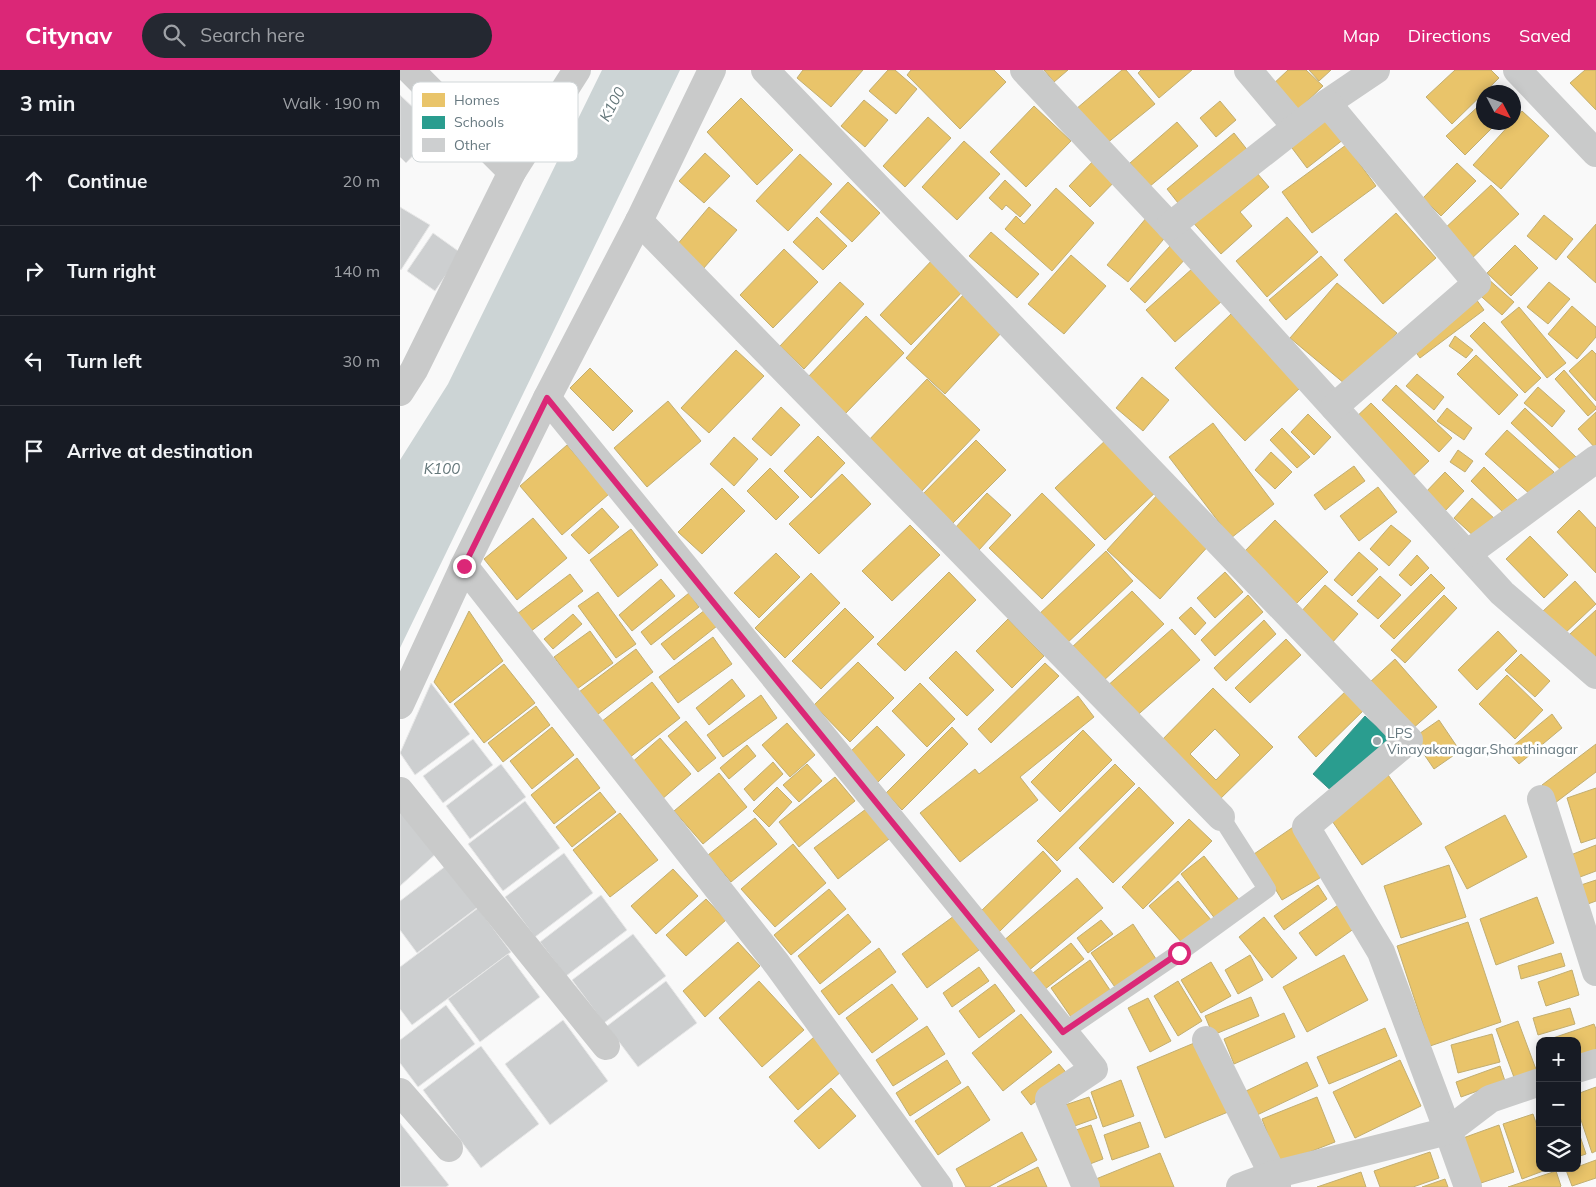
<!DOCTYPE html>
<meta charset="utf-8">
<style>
body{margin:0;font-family:Mulish,sans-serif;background:#242831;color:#f1f3f6}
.controls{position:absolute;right:15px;bottom:15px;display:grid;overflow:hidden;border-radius:10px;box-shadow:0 2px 12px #0003}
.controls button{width:45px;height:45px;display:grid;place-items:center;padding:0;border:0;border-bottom:1px solid #363941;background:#171b24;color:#f1f3f6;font:25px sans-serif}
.compass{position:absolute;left:1076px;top:15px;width:45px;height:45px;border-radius:50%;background:#171b24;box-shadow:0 2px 12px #0003;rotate:131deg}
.stop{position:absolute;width:15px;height:15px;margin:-11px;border:4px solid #db2777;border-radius:50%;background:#fff}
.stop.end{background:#db2777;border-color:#fff;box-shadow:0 1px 5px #0008}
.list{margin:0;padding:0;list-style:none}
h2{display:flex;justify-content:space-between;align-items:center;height:65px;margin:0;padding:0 20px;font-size:21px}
h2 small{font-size:16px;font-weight:400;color:#9ea1a6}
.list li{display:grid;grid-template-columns:32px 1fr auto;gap:15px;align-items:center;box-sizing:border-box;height:90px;padding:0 20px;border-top:1px solid #363941}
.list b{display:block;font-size:19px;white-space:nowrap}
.list em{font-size:16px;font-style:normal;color:#9ea1a6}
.icon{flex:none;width:28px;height:28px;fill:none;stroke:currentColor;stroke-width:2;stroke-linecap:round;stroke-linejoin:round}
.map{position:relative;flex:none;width:1196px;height:1117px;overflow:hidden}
header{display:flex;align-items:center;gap:30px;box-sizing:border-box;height:70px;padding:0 25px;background:#db2777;color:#fff}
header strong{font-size:24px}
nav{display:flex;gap:28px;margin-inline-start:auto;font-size:18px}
.search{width:350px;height:45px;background:#242831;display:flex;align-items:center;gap:12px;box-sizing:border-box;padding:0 18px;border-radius:28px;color:#9ea1a6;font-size:19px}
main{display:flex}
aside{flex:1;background:#171b24}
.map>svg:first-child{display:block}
.water{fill:#ccd4d5}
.homes{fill:#e9c46a;stroke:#c2ae71;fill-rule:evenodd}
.schools{fill:#2a9d8f;stroke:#3c928a}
.building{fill:#cdcfd0;stroke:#e8e8e8}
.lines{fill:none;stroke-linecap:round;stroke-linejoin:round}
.lane{stroke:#c9caca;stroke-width:18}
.street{stroke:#c9caca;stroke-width:28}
.route{stroke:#db2777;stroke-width:6}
.poi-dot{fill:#9aa6aa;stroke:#fff;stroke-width:2}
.labels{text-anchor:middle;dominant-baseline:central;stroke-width:5;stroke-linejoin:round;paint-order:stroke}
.poi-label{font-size:14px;fill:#677980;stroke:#fff;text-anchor:start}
.water-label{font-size:15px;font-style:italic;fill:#637679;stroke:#fff}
.key{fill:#fff;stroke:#d1d7d9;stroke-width:1}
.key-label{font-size:14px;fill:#677980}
</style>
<header>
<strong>Citynav</strong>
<div class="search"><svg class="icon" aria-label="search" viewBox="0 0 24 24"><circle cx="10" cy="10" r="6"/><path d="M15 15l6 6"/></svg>Search here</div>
<nav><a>Map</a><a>Directions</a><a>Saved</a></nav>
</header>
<main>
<aside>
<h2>3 min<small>Walk · 190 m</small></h2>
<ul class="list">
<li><svg class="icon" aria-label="ahead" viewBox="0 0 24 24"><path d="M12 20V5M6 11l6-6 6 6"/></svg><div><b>Continue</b></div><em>20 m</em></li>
<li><svg class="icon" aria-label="right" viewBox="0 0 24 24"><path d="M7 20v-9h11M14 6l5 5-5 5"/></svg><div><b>Turn right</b></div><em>140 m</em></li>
<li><svg class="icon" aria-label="left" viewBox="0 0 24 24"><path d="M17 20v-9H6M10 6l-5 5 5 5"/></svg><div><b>Turn left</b></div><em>30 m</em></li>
<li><svg class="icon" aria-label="arrive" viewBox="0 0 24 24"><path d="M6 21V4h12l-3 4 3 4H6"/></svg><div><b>Arrive at destination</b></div></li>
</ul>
</aside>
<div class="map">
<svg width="1196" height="1117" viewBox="0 0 1196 1117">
<rect width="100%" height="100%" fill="#f9f9f9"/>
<polygon class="water" points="202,0 280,0 0,578 0,390 48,314"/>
<g class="homes">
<polygon points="403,0 463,0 431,37 397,8"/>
<polygon points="488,0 495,0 517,19 496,44 469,21"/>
<polygon points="511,0 594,0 606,12 560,59 507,5"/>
<polygon points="644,0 668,0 654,12"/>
<polygon points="722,0 726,0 755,34 706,74 676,39"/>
<polygon points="741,0 792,0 759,28 738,3"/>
<polygon points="888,0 906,0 923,16 895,43 870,17"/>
<polygon points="909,0 931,0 919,11"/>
<polygon points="1055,0 1091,0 1099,8 1052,54 1026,27"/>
<polygon points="1185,0 1196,0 1196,40 1170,13"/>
<polygon points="341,28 393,80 357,115 307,62"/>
<polygon points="464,30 488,50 465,77 441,56"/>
<polygon points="820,31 836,50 816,67 800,48"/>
<polygon points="1084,31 1084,52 1098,52 1065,85 1046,66"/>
<polygon points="634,36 671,71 626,117 590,82"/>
<polygon points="1122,41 1149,66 1101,119 1073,95 1112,52 1114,52 1114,50"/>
<polygon points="923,42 944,69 907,98 886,70"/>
<polygon points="528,47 551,68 505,117 483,96"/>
<polygon points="777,52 798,76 749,117 730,93"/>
<polygon points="834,63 849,82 782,138 767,119"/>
<polygon points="564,71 600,104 557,150 522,117"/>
<polygon points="946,75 976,116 912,163 882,122"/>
<polygon points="305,83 330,106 304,133 279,111"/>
<polygon points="400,84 432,114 388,161 356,131"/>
<polygon points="698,86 719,107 690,137 669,116"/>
<polygon points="1057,93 1076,111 1041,146 1023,128"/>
<polygon points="850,95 869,117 840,142 852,156 821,184 790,149"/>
<polygon points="605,110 631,135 620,147 606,135 602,140 589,128"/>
<polygon points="448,112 480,143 452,172 420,142"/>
<polygon points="1091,115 1119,144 1069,191 1041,162"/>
<polygon points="656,118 694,153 652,201 605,159 616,146 624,154"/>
<polygon points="309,137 337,160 303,199 276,176"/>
<polygon points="996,143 1036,188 983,234 944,190"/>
<polygon points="1144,145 1173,169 1156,190 1127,166"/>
<polygon points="417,147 447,176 423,200 393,172"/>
<polygon points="747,147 768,164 728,212 707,195"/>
<polygon points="887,147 918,182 867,227 836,191"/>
<polygon points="1196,154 1196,213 1167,187"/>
<polygon points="591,162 639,204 617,228 569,186"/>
<polygon points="772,174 787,187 745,233 730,219"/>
<polygon points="1115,175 1138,198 1111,226 1087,203"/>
<polygon points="384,179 418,212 373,258 340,225"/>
<polygon points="671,185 706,216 664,264 628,234"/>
<polygon points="921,186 938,205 886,250 869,230"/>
<polygon points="535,187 567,217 511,275 480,245"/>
<polygon points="793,198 822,231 775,272 746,240"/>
<polygon points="1086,207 1114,232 1102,245 1074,220"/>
<polygon points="440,212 464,234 404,299 380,276"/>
<polygon points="1149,212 1170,229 1148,254 1127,237"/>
<polygon points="937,213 997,263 951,319 890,268"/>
<polygon points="564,224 603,261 545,324 506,288"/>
<polygon points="1073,225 1084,240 1020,288 1009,273"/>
<polygon points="1172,236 1196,257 1196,267 1177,289 1148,264"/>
<polygon points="1119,237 1166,293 1147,308 1101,252"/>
<polygon points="831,244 901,317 845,371 775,298"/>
<polygon points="466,246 504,283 445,344 407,308"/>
<polygon points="1084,252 1141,308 1125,323 1070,266"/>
<polygon points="1055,266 1073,280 1066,288 1049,276"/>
<polygon points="336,280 364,306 309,363 281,338"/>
<polygon points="1192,280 1196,284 1196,331 1169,301"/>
<polygon points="1076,285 1118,325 1099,345 1057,304"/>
<polygon points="190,298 233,341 213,361 170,318"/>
<polygon points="1164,300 1196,337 1196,339 1188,346 1155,309"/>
<polygon points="1017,304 1044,327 1034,340 1006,316"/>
<polygon points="742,307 769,330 743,361 716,338"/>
<polygon points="527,309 580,360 520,423 466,373"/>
<polygon points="996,315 1052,368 1039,382 982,330"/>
<polygon points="1138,317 1165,341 1152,357 1124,333"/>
<polygon points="268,331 301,371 247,417 214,378"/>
<polygon points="971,333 1029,391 1011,408 953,350"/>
<polygon points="381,337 400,355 371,386 352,369"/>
<polygon points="1047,338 1072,358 1064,370 1037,351"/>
<polygon points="1125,338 1177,388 1163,402 1111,353"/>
<polygon points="1196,342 1196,379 1178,359"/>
<polygon points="908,344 931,367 914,385 891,362"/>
<polygon points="813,353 874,434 831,468 769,387"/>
<polygon points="882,358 910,387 897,398 870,370"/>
<polygon points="1107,360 1154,402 1132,426 1085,384"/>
<polygon points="418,366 445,393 411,428 384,401"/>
<polygon points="334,367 358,389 334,416 310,394"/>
<polygon points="708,368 758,420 705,470 655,418"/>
<polygon points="576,370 606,400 549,457 520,427"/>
<polygon points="167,375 209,424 162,465 120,416"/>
<polygon points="1058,380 1073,391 1065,402 1050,392"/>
<polygon points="871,382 892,402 875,419 855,400"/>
<polygon points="954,396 965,411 925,440 914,425"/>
<polygon points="1084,397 1119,432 1106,445 1071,411"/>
<polygon points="370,398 399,427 376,450 347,421"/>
<polygon points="1045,402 1064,421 1043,443 1024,424"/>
<polygon points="442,404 471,434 419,484 389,454"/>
<polygon points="978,417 997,442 959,471 940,446"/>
<polygon points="322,418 345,441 302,484 278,462"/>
<polygon points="587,423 611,445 579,480 555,458"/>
<polygon points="642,423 695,475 642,529 589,478"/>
<polygon points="759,423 812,472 760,529 707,480"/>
<polygon points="1072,428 1095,449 1077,469 1054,448"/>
<polygon points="202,438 219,457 189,484 171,465"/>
<polygon points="1179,440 1196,458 1196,503 1157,462"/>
<polygon points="133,448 167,488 117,530 84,489"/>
<polygon points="875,450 928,502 896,534 844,482"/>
<polygon points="510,455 540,485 492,531 462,501"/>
<polygon points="991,455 1011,471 989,496 970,479"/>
<polygon points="231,459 258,495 218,527 190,490"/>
<polygon points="1130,466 1168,505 1144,528 1106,489"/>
<polygon points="706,481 733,511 664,576 637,546"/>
<polygon points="959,482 978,499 952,526 934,510"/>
<polygon points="376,483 400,507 359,548 334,523"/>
<polygon points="1017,485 1029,498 1011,516 999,505"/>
<polygon points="549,502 576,530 505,601 477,574"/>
<polygon points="825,502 843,522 815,548 797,528"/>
<polygon points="411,503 440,533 385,588 355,558"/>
<polygon points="170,504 183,521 130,562 117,544"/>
<polygon points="1031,504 1045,518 994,569 980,556"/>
<polygon points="980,506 1001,525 978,549 957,531"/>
<polygon points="261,509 275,526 232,561 219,545"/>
<polygon points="1175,511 1196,534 1163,565 1142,542"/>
<polygon points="925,515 958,544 931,574 899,544"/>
<polygon points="732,521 764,554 701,613 670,579"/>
<polygon points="198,522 236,574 216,588 178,536"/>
<polygon points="289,523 299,537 251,575 241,562"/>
<polygon points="848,525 863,542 815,586 801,570"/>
<polygon points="1044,525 1057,538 1005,593 991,580"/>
<polygon points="791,537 806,553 795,565 779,548"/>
<polygon points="445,538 474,567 421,619 392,591"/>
<polygon points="305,540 317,556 274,590 261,574"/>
<polygon points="1196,540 1196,593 1170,564"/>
<polygon points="69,541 103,591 50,633 34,612"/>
<polygon points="173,544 182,554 153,579 144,569"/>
<polygon points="608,549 644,586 612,618 576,581"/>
<polygon points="864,550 876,564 826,611 814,598"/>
<polygon points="772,559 800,590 733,649 706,617"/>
<polygon points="190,561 213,593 177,619 154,587"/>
<polygon points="1098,561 1117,581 1077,620 1058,600"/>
<polygon points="313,567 332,594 278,633 259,607"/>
<polygon points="886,569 901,585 850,633 835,618"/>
<polygon points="236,579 253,602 193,648 175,625"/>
<polygon points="556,581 594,620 567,646 529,608"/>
<polygon points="1121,584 1150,611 1135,627 1105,600"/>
<polygon points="995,589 1037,637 1011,660 969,613"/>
<polygon points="458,592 494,628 450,672 414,635"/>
<polygon points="645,593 659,606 591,673 578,659"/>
<polygon points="104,594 135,633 84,673 54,634"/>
<polygon points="1107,605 1143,640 1115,669 1079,634"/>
<polygon points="332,609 345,626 309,655 296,638"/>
<polygon points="252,612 280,648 229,688 201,652"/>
<polygon points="520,613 555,649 527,677 492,641"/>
<path d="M813,618L873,677L816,733L757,675ZM815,659L840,685L816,710L790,684Z"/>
<polygon points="948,619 966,638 916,687 898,667"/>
<polygon points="361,625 377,648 323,687 307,665"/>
<polygon points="678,626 694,647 620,707 638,730 560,792 520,743 575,699 579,704"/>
<polygon points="136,636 150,655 103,692 88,673"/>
<polygon points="1152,644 1162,658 1119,694 1107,681"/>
<polygon points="1039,650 1060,681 1034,699 1013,668"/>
<polygon points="286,651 316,688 298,702 268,666"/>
<polygon points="387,653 415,685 390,707 362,675"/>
<polygon points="477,656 505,685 477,713 448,684"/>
<polygon points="152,657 174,685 132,719 110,691"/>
<polygon points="552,657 568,674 502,740 486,723"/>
<polygon points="683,660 712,690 660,742 631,712"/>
<polygon points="260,668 291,704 261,730 230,694"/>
<polygon points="1196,674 1196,702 1155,733 1142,715"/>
<polygon points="347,675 356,686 329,709 320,698"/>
<polygon points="177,688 200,718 154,754 131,725"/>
<polygon points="373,692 383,704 354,731 344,719"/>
<polygon points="407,694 422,711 399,732 383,715"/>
<polygon points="715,694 735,714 657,791 637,771"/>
<polygon points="986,702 1022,754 962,795 926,742"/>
<polygon points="319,703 347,737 303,774 274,741"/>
<polygon points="435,707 455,731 399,777 379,752"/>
<polygon points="377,717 392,732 369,757 353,741"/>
<polygon points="739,717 774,753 713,813 679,778"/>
<polygon points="1196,718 1196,768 1181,773 1167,728"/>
<polygon points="200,722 216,742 172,777 156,757"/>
<polygon points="466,739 489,769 438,809 414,778"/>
<polygon points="220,743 258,790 210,827 173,780"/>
<polygon points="1105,745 1127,787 1067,819 1045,777"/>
<polygon points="355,748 377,774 331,812 308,785"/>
<polygon points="789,749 812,771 743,839 722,817"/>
<polygon points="899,753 930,802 882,830 854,784"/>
<polygon points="393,774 426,813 375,857 341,819"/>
<polygon points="1196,775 1196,801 1172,810 1163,788"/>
<polygon points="643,781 661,801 599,862 580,842"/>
<polygon points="804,786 840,831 816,850 781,804"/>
<polygon points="1049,795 1066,847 1001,868 984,816"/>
<polygon points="273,799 298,826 256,864 231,836"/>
<polygon points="677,808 703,838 627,902 602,872"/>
<polygon points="1196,810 1196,831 1185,835 1178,816"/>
<polygon points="778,811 812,851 784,875 749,836"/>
<polygon points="918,815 927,829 884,860 874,846"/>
<polygon points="429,819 446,839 391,885 374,865"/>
<polygon points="1137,827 1154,873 1096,895 1080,849"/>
<polygon points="306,829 326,850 286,886 266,865"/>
<polygon points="938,835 955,858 916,886 899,863"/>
<polygon points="448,844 471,872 420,914 398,886"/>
<polygon points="554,846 579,880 527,918 502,884"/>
<polygon points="864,847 897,888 872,908 839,867"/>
<polygon points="701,850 713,864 688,883 677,868"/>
<polygon points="1068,852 1101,952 1030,976 997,876"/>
<polygon points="733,854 758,892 717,920 691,883"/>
<polygon points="338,872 360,896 305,947 283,921"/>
<polygon points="671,873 684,889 640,923 628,907"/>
<polygon points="479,878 496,902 439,945 421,921"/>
<polygon points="1161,883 1165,896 1121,909 1118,896"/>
<polygon points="850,885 863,910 838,924 825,900"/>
<polygon points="944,885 968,930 907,962 883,917"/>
<polygon points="690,890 710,920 671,947 651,918"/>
<polygon points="811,892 831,926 801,943 781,910"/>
<polygon points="579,897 589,911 552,937 543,923"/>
<polygon points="1172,900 1179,925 1146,936 1138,912"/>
<polygon points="359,911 404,960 362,997 319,948"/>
<polygon points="778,911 802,951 778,966 754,926"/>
<polygon points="492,914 518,949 472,983 446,948"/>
<polygon points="595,914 615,941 579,968 559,941"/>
<polygon points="851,927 859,946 813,965 805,946"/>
<polygon points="748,928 771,971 750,982 728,938"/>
<polygon points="1170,938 1175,954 1138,965 1133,948"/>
<polygon points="884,943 895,967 834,994 824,969"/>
<polygon points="621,944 652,982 603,1021 572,983"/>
<polygon points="1118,951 1137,1002 1115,1010 1096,959"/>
<polygon points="1194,954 1196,959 1196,983 1177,989 1177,971 1144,971"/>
<polygon points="527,956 545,984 493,1016 476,990"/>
<polygon points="985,958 997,986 929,1014 917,987"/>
<polygon points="1092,964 1100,992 1058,1003 1051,975"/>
<polygon points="414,967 443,1000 398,1040 369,1007"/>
<polygon points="799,971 828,1042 765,1068 737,997"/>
<polygon points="547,990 561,1013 510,1046 496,1023"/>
<polygon points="1000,990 1021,1036 955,1068 933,1022"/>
<polygon points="907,992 918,1016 857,1045 846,1021"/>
<polygon points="659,994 669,1006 631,1035 621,1022"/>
<polygon points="1100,996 1105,1011 1061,1027 1056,1012"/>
<polygon points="721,1010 734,1046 703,1057 691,1022"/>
<polygon points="568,1016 590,1050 538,1085 515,1051"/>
<polygon points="1196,1017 1196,1081 1192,1083 1177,1038 1177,1024"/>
<polygon points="431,1018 456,1046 419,1079 394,1051"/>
<polygon points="689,1027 697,1048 669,1058 662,1036"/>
<polygon points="917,1027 935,1072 879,1094 862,1049"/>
<polygon points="1133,1044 1140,1064 1140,1098 1151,1098 1122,1109 1103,1054"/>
<polygon points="740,1052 749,1077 712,1090 704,1065"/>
<polygon points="691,1055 703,1089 682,1097 670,1062"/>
<polygon points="1099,1055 1114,1102 1078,1114 1063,1068"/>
<polygon points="1177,1057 1186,1084 1177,1087"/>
<polygon points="622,1062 637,1090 589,1117 566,1117 556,1099"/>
<polygon points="1030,1082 1039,1108 1013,1117 980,1117 974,1101"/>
<polygon points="760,1083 774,1117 694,1117 691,1111"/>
<polygon points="1196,1090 1196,1108 1172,1116 1166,1100 1177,1098 1177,1097"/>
<polygon points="638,1097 647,1117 597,1117"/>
<polygon points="1156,1101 1161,1116 1160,1117 1108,1117"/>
<polygon points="961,1102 966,1117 917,1117"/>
<polygon points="1045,1109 1048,1117 1022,1117"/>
</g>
<polygon class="schools" points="965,646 989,668 937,726 913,704"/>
<g class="building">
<polygon points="0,25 37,60 6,93 0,87"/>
<polygon points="0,137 30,155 1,200 0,199"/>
<polygon points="33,163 61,183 35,221 7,201"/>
<polygon points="31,613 70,664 15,705 0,683"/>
<polygon points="73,669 93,695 43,733 23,706"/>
<polygon points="101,694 126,727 70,769 46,736"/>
<polygon points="125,731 160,778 103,821 68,774"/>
<polygon points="0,737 39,781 0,816"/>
<polygon points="164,783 193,823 135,867 105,827"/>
<polygon points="47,795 78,837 17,883 0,860 0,831"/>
<polygon points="201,825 227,860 166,906 140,872"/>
<polygon points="78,838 111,882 12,955 0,939 0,897"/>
<polygon points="233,864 266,906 204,953 172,910"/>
<polygon points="108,884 140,927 80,972 48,929"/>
<polygon points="266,911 297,953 238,997 207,956"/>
<polygon points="46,935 75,974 18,1017 0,993 0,970"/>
<polygon points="163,950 208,1011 150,1055 105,994"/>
<polygon points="81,976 139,1054 81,1098 23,1020"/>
<polygon points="0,1053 49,1115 46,1117 0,1117"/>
</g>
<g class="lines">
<polyline class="lane" points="663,962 779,883 867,819 821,747"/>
<g class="street">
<polyline points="10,0 112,102"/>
<polyline points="365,0 1009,670 906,757 981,882 1048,1061 1068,1117"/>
<polyline points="624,0 770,156 1102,523 1196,605"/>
<polyline points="848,0 896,57"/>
<polyline points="1117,0 1196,83"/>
<polyline points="927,33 976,0"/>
<polyline points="239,151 821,747"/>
<polyline points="770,156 927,33 1077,213 934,337"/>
<polyline points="0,322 14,300 112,102 177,0"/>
<polyline points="147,328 694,999 649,1029 686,1117"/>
<polyline points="1067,484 1196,389"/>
<polyline points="64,496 377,894 539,1117"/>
<polyline points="0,635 64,496 147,328 239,151 312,0"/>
<polyline points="0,721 206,976"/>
<polyline points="1141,729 1196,902"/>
<polyline points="806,970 873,1105 877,1117"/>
<polyline points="1177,999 1196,993"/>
<polyline points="0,1022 49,1078"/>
<polyline points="840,1117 873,1105 1048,1061 1090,1029 1140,1012"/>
</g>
</g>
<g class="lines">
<polyline class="route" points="64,496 147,328 663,962 779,883"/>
</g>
<circle class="poi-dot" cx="977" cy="671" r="5"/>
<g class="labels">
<g class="poi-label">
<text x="987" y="663">LPS<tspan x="987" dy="16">Vinayakanagar,Shanthinagar</tspan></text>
</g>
<g class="water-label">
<text transform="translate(212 34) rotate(-62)">K100</text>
<text x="42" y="398">K100</text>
</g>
</g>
<rect x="12" y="12" width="166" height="80" rx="8" class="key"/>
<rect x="22" y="23" width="23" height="14" fill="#e9c46a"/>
<rect x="22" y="46" width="23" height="13" fill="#2a9d8f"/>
<rect x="22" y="68" width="23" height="14" fill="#cdcfd0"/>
<g class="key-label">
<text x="54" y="35">Homes</text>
<text x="54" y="57">Schools</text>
<text x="54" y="80">Other</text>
</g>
</svg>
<div class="controls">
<button>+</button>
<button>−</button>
<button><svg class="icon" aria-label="layers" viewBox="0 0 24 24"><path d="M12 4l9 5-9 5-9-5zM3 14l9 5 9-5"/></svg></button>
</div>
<svg class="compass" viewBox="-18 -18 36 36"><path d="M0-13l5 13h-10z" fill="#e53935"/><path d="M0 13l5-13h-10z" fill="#9ea1a6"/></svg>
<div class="stop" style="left:779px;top:883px"></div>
<div class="stop end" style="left:64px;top:496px"></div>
</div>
</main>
